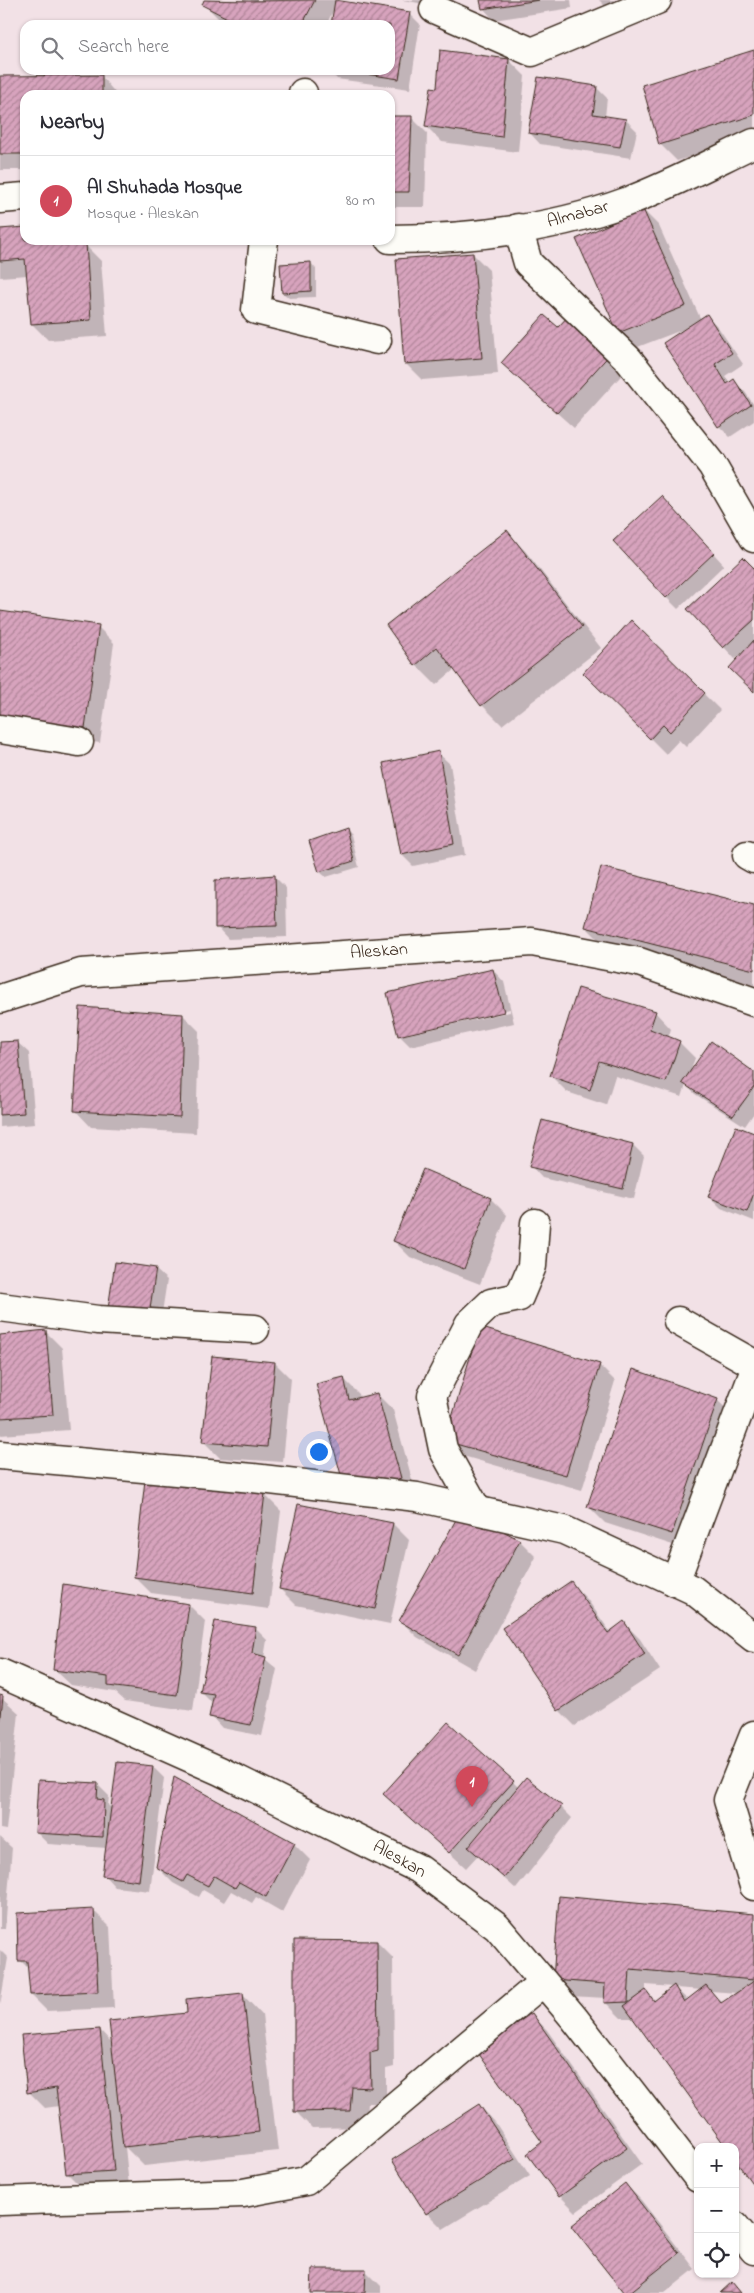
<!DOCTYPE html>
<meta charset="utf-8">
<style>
body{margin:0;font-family:"Indie Flower",sans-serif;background:#f7f7f7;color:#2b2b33}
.controls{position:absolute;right:15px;bottom:15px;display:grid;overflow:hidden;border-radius:10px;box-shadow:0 1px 4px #0004}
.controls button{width:45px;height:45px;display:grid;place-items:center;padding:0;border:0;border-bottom:1px solid #e1e1e2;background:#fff;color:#2b2b33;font:25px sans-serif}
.you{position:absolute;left:318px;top:1451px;width:18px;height:18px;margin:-12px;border:4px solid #fff;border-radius:50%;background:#1a73e8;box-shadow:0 0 0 8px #1a73e833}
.badge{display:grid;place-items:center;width:32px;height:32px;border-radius:50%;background:#d1495b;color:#fff;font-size:16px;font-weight:700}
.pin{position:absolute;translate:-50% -41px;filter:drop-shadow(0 1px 2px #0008)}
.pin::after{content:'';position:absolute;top:26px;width:18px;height:15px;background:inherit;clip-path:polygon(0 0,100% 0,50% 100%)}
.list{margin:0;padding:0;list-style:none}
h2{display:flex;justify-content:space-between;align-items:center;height:65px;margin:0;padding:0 20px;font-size:21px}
h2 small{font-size:16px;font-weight:400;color:#7c7c81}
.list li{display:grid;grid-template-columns:32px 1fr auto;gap:15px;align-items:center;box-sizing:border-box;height:90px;padding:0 20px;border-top:1px solid #e1e1e2}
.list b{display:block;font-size:19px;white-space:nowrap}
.list p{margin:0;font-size:16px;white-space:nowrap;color:#7c7c81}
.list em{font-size:16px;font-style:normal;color:#7c7c81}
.icon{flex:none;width:28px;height:28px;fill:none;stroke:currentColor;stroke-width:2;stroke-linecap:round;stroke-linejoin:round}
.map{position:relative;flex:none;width:754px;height:2293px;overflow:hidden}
.search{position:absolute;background:#fff;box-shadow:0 1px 4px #0004;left:20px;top:20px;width:375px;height:55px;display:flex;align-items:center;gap:12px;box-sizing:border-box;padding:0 18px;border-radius:15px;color:#7c7c81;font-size:19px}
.panel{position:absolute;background:#fff;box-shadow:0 1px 4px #0004;left:20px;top:90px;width:375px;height:155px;border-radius:15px}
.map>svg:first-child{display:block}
.shadow{fill:#0003;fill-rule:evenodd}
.building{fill:url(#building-hatch);stroke:#3b2a1e}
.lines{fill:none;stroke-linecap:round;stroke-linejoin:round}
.minor-casing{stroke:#3b2a1e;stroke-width:31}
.minor{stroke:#fdfcf7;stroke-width:28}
.labels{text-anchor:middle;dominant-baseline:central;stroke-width:5;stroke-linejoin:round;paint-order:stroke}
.street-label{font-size:18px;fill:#3b2a1e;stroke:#fdfcf7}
</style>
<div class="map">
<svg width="754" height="2293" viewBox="0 0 754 2293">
<defs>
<pattern id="building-hatch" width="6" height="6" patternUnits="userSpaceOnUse" patternTransform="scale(1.25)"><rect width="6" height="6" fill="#d7a3bd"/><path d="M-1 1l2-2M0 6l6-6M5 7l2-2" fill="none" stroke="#b08599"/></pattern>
</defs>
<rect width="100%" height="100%" fill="#f2e1e6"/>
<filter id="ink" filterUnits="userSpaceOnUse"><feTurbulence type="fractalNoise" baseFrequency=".02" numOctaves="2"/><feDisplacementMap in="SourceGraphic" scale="10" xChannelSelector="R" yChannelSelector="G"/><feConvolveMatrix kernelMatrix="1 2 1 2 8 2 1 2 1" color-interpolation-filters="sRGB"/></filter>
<g filter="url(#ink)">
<g class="shadow">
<polygon points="206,0 245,0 250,2 251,0 336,0 338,2 409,13 420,24 410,89 337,79 329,70 390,70 390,25 332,25 334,9 326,25 229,25 220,20 204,4"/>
<polygon points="402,0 454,0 452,9"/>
<polygon points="482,0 571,0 572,8 494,20 483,8"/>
<polygon points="599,0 647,0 609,10"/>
<polygon points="441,51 509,60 525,76 518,152 442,142 426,126 438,90"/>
<polygon points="754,51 754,136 677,161 661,145 644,86"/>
<polygon points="101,76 117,95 25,95 25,170 0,170 0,78"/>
<polygon points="596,87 607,98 605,117 626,120 637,131 631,158 540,144 529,132"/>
<polygon points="390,117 411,117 427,133 425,207 390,207"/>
<polygon points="643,210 659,226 701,320 707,316 718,327 743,364 725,376 730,383 734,381 745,392 754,405 754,421 730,437 719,426 687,328 635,348 619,332"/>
<polygon points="25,228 25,240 78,240 80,245 85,245 101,261 107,336 48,340 32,324 28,275 0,277 0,230"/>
<polygon points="473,254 489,270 498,374 422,380 406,364"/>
<polygon points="311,263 316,269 316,297 289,298 283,293"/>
<polygon points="558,329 628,368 574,428 519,379"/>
<polygon points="673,509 724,565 678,609 666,597"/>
<polygon points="507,532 526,552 601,648 502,725 482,705 455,669 436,685 416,665"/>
<polygon points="754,569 754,691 742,655 741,654 735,659 689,609"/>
<polygon points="0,612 98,627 114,643 100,743 0,729"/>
<polygon points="631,622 720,710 686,747 679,740 666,754 584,672"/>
<polygon points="438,753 450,764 465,855 413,866 402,855"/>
<polygon points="346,830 351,835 359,867 326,877 320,872 310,841"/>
<polygon points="275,877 286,888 287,937 228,939 217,927"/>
<polygon points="754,907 754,985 606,947 586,927"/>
<path d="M493,970L504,982L514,1023L410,1046L399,1035ZM510,1009V1012L405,1035V1033Z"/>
<polygon points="655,1012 671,1029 668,1038 679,1042 695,1058 690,1072 754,1073 754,1113 745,1126 695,1094 686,1085 682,1097 615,1076 606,1105 567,1092 551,1076"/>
<polygon points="183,1015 199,1031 196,1133 91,1127 75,1110"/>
<polygon points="17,1042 29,1053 35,1124 0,1127 0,1043"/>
<polygon points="754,1135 754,1221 721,1208 710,1197"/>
<polygon points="633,1145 644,1156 634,1199 542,1178 531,1166"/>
<polygon points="491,1199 507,1215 480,1284 410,1257 394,1241"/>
<polygon points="155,1269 167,1280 160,1326 109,1309"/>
<polygon points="46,1332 62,1348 69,1430 0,1435 0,1336"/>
<polygon points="275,1363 291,1379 283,1462 220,1458 204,1442"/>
<polygon points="599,1365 615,1381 582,1490 463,1456 447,1440"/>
<polygon points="343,1378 359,1394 360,1398 377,1394 393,1410 416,1494 373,1494"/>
<polygon points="717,1400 734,1416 688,1550 605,1523 589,1507"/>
<polygon points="146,1482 265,1495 281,1511 269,1609 151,1593 135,1577"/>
<polygon points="463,1510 520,1541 536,1557 475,1670 417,1637 401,1621"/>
<polygon points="393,1524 409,1540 390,1624 296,1605 280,1589"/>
<polygon points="571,1583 587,1599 611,1633 624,1623 640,1639 660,1670 575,1726 559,1710"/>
<polygon points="189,1605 205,1621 193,1711 125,1701 115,1692 71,1685 54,1669"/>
<polygon points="255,1628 267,1640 264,1658 277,1669 262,1736 222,1728 211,1716 213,1704 201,1692"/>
<polygon points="0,1696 19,1713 6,1830 0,1829"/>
<polygon points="153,1767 164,1778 150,1891 115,1887 104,1875 107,1848 48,1844 37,1833 97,1784 109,1796 108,1805 112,1809"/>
<polygon points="513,1782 518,1787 561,1807 572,1818 516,1889 478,1855 466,1868 385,1794"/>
<polygon points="0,1837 12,1848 5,1929 0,1929"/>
<polygon points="294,1844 310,1860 282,1912 256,1897 252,1903 231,1891 224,1902 203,1890 199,1897 173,1883 157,1867"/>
<polygon points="94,1911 110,1927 114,2008 47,2011 31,1995 29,1969 20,1960"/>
<path d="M754,1915V2184L735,2147L634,2018H621L605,2002L606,1998L570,1996L554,1980ZM646,1985L673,1987L656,2001L646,1991ZM675,1988L702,1990L688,2000ZM710,1991L738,1993L723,2003Z"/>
<polygon points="377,1942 393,1958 394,2067 386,2069 386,2103 368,2103 366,2127 312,2128 296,2112"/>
<polygon points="0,1950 8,1958 0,2005"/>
<polygon points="243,1995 262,2015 278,2151 144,2166 125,2147 129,2186 84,2190 68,2174 59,2106 45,2108 29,2092 100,2030 112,2043"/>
<polygon points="531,2014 547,2030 642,2164 576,2212 560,2196 544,2142"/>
<polygon points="479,2105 495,2122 530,2176 443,2229 427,2213"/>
<polygon points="625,2184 641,2200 695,2269 665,2293 626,2293"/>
<polygon points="365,2270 381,2286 381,2293 312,2293"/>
</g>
<g class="building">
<polygon points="204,0 249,1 315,0 302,25 241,25 202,5"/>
<polygon points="335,0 410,12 399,79 341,70 390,70 390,25 331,25"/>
<polygon points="480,0 539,0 482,9"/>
<polygon points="440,50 509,59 502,137 425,126 431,87 437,88"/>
<polygon points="754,50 754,115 659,145 642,85"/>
<polygon points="102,75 102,95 25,95 25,154 0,154 0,76"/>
<polygon points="538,77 597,86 593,114 626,119 620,147 528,133"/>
<polygon points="390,116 412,116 409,192 390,192"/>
<polygon points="643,209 686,306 618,333 576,239"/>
<polygon points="25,227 25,240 65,240 65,246 86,243 91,320 31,324 25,259 0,261 0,229"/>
<polygon points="473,253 482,358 404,364 396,259"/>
<polygon points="311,262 311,291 282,293 280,264"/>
<polygon points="571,313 613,351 557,413 501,363 544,315 558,327"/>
<polygon points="707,314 732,353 715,364 727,384 734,379 751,405 718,427 663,343"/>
<polygon points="662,496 714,553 666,598 613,541"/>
<polygon points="507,530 582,627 481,706 437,647 415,666 386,625"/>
<polygon points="743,557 754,568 754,620 723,648 687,609"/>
<polygon points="0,611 99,625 85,728 0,715"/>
<polygon points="631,620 705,693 670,732 663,725 650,739 583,673"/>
<polygon points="754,640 754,692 729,668"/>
<polygon points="439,751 454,844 401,855 383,763"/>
<polygon points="346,828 354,861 319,872 309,841"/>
<polygon points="601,867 754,905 754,970 585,927"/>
<polygon points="275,875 277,926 215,928 215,880"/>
<polygon points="493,969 504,1012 398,1036 387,993"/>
<polygon points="578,988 656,1011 650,1029 680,1041 666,1082 599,1061 590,1090 550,1076"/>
<polygon points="80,1007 183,1014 180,1117 74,1111"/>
<polygon points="18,1041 24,1113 0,1115 0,1042"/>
<polygon points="711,1041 754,1072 754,1087 733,1116 682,1083"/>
<polygon points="542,1120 633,1144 623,1189 529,1167"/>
<polygon points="736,1126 754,1133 754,1193 747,1212 708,1197"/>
<polygon points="423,1169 491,1198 464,1269 393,1241"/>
<polygon points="115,1262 156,1268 149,1315 108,1309"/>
<polygon points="479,1327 600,1364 566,1475 445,1441"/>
<polygon points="46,1330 53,1415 0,1418 0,1335"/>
<polygon points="212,1356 275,1362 267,1447 202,1442"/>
<polygon points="633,1369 718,1399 672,1534 587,1507"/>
<polygon points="344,1377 349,1400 377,1393 401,1478 366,1489 343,1482 316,1384"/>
<polygon points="145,1480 265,1493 253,1593 134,1577"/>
<polygon points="298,1504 393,1523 375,1609 279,1589"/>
<polygon points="462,1509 520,1540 458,1655 399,1621"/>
<polygon points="571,1581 608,1633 624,1621 645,1654 558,1711 502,1628"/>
<polygon points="63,1584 189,1604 177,1695 108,1686 108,1677 53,1670"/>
<polygon points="215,1621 256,1627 252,1653 266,1657 251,1725 209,1717 214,1694 200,1692"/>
<polygon points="0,1695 3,1696 0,1726"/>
<polygon points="448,1722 514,1781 449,1853 383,1794"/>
<polygon points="117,1762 153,1766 139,1881 102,1876"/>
<polygon points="174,1777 295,1843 266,1897 239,1882 235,1888 214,1876 208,1886 187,1875 183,1882 156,1867"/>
<polygon points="526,1777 562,1806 504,1878 468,1847"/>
<polygon points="38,1780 98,1783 97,1799 104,1800 103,1837 35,1833"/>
<polygon points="559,1896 754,1914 754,1980 630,1969 628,2002 604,2003 605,1984 553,1980"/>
<polygon points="94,1909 98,1992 30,1995 27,1961 18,1961 17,1913"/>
<polygon points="294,1940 377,1941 378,2051 370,2053 371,2088 352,2087 350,2111 294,2112"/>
<polygon points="754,1981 754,2186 735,2160 735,2147 726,2147 624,2006 646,1990 654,2001 674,1985 684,2002 706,1985 721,2003"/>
<polygon points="243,1993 259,2132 123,2147 109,2021 187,2013 186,1999"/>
<polygon points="532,2013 627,2148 559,2197 527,2154 542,2142 476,2050"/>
<polygon points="100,2029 114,2171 66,2174 56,2088 27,2093 21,2035"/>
<polygon points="479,2104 515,2159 426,2214 392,2160"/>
<polygon points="625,2183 679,2253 629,2293 624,2293 571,2226"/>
<polygon points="312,2269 366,2269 365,2293 311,2293"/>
<polygon points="732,2282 741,2293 720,2293"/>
</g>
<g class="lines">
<defs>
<g id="minor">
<polyline points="434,9 532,52 657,0"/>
<polyline points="303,95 303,93"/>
<polyline points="0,199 25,197"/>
<polyline points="518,228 528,263 628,359 712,465 754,538"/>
<path d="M390,239C468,239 552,229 626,202C669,186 712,163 754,143"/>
<polyline points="264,240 256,310 377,340"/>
<polyline points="0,729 79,742"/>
<polyline points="747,855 754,859"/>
<polyline points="0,999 81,973 532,942 639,962 754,1002"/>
<polyline points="0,1307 98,1320 255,1329"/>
<polyline points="678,1321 754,1364"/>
<polyline points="0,1455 253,1478 417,1497 564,1530 693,1590 754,1638"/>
<polyline points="477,1510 443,1449 432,1396 469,1324 491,1303 519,1297 532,1266 535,1223"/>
<polyline points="675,1582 754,1372"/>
<polyline points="0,1673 220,1771 419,1869 497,1927 574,2018 698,2178"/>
<polyline points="754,1735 728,1800 754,1886"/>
<polyline points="0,2201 243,2193 306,2181 543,1982"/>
<polyline points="735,2226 754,2250"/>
</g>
</defs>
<use href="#minor" class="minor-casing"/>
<use href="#minor" class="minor"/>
</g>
</g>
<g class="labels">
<g class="street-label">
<text transform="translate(578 215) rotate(-15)">Almabar</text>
<text transform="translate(379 952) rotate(-4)">Aleskan</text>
<text transform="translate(399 1860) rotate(29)">Aleskan</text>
</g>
</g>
</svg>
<div class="controls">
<button>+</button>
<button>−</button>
<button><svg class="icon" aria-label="locate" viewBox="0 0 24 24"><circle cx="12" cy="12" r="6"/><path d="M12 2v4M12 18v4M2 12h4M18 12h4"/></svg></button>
</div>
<div class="you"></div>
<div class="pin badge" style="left:472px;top:1807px">1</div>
<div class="search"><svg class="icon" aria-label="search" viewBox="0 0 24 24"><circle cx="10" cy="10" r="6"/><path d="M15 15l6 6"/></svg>Search here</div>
<section class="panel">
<h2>Nearby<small></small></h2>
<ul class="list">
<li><span class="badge">1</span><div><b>Al Shuhada Mosque</b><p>Mosque · Aleskan</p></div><em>80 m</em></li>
</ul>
</section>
</div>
